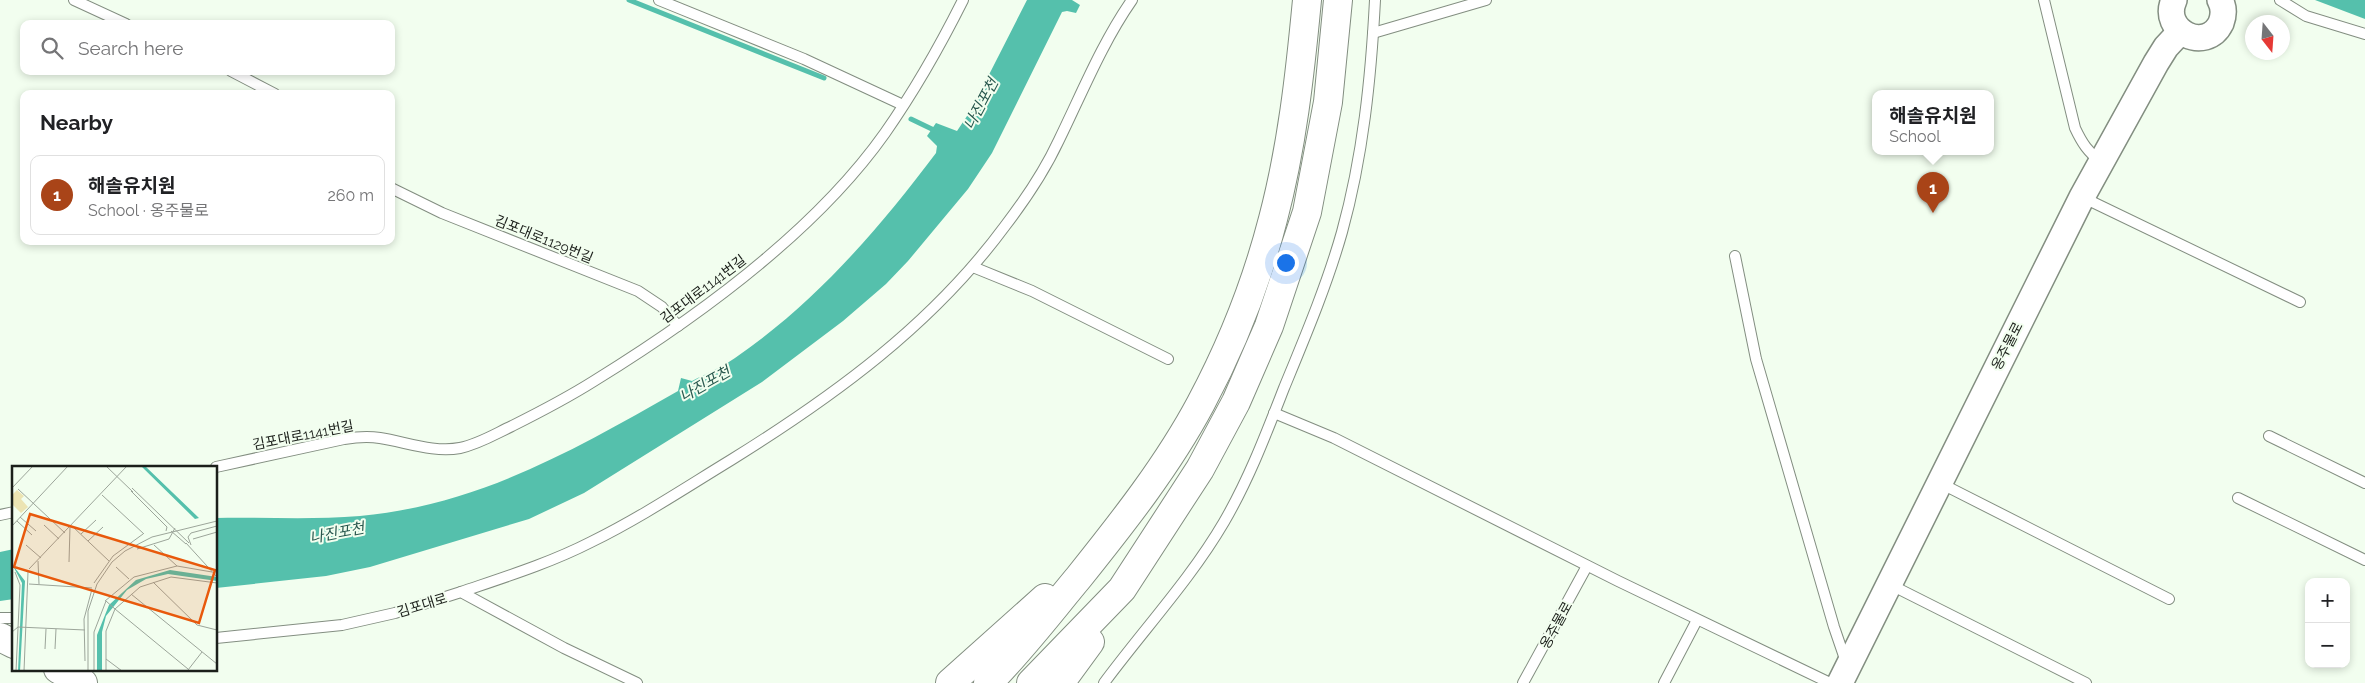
<!DOCTYPE html>
<meta charset="utf-8">
<style>
body{margin:0;font-family:Raleway,"Noto Sans KR",sans-serif;background:#f6f6f6;color:#202124}
.controls{position:absolute;right:15px;bottom:15px;display:grid;overflow:hidden;border-radius:10px;box-shadow:0 2px 8px #0003}
.controls button{width:45px;height:45px;display:grid;place-items:center;padding:0;border:0;border-bottom:1px solid #e0e0e0;background:#fff;color:#202124;font:25px sans-serif}
.compass{position:absolute;left:2245px;top:15px;width:45px;height:45px;border-radius:50%;background:#fff;box-shadow:0 2px 8px #0003;rotate:163deg}
.you{position:absolute;left:1285px;top:262px;width:18px;height:18px;margin:-12px;border:4px solid #fff;border-radius:50%;background:#1a73e8;box-shadow:0 0 0 8px #1a73e833}
.badge{display:grid;place-items:center;width:32px;height:32px;border-radius:50%;background:#a94418;color:#fff;font-size:16px;font-weight:700}
.pin{position:absolute;translate:-50% -41px;filter:drop-shadow(0 1px 2px #0008)}
.pin::after{content:'';position:absolute;top:26px;width:18px;height:15px;background:inherit;clip-path:polygon(0 0,100% 0,50% 100%)}
.popup{position:absolute;left:1872px;top:90px;width:122px;height:65px;box-sizing:border-box;display:grid;place-content:center;border-radius:10px;background:#fff;filter:drop-shadow(0 1px 4px #0005);font-size:16px;white-space:nowrap;color:#757577}
.popup b{font-size:19px;color:#202124}
.popup::after{content:'';position:absolute;left:50%;top:100%;margin-left:-10px;border:10px solid transparent;border-top-color:#fff}
.list{margin:0;padding:0;list-style:none}
h2{display:flex;justify-content:space-between;align-items:center;height:65px;margin:0;padding:0 20px;font-size:21px}
h2 small{font-size:16px;font-weight:400;color:#757577}
.list li{display:grid;grid-template-columns:32px 1fr auto;gap:15px;align-items:center;box-sizing:border-box;height:80px;margin:0 10px 10px;padding:0 10px;border:1px solid #e0e0e0;border-radius:10px}
.list b{display:block;font-size:19px;white-space:nowrap}
.list p{margin:0;font-size:16px;white-space:nowrap;color:#757577}
.list em{font-size:16px;font-style:normal;color:#757577}
.icon{flex:none;width:28px;height:28px;fill:none;stroke:currentColor;stroke-width:2;stroke-linecap:round;stroke-linejoin:round}
.map{position:relative;flex:none;width:2365px;height:683px;overflow:hidden}
.search{position:absolute;background:#fff;box-shadow:0 2px 8px #0003;left:20px;top:20px;width:375px;height:55px;display:flex;align-items:center;gap:12px;box-sizing:border-box;padding:0 18px;border-radius:10px;color:#757577;font-size:19px}
.panel{position:absolute;background:#fff;box-shadow:0 2px 8px #0003;left:20px;top:90px;width:375px;height:155px;border-radius:10px}
.map>svg:first-child{display:block}
.water{fill:#55c0ac}
.lines{fill:none;stroke-linecap:round;stroke-linejoin:round}
.stream{stroke:#55c0ac;stroke-width:5}
.service-casing{stroke:#838e81;stroke-width:12}
.tertiary-casing{stroke:#838e81;stroke-width:28}
.secondary-casing{stroke:#838e81;stroke-width:30}
.trunk-casing{stroke:#838e81;stroke-width:30}
.service{stroke:#fff;stroke-width:10}
.tertiary{stroke:#fff;stroke-width:25}
.secondary{stroke:#fff;stroke-width:28}
.trunk{stroke:#fff;stroke-width:28}
.labels{text-anchor:middle;dominant-baseline:central;stroke-width:4;stroke-linejoin:round;paint-order:stroke}
.street-label{font-size:14px;fill:#1b1f1a;stroke:#f2feef}
.water-label{font-size:15px;font-style:italic;fill:#28574d;stroke:#f2feef}
.inset-road{fill:none;stroke:#9ca59a;stroke-width:1}
.view{fill:#e8590c;fill-opacity:0.15;stroke:#e8590c;stroke-width:2.5}
.inset-edge{fill:none;stroke:#1b1f1a;stroke-width:2.5}
</style>
<div class="map">
<svg width="2365" height="683" viewBox="0 0 2365 683">
<rect width="100%" height="100%" fill="#f2feef"/>
<g class="water">
<path d="M1027,0H1072L1080,5L1076,13L1067,11L1062,12L992,153L968,189L908,261L886,284L843,321L762,382L584,493L529,519L370,567L326,576L216,588V518C264,517 312,520 360,516C479,505 576,449 678,391L681,378L692,381C706,374 722,367 735,358C815,303 878,230 936,153L937,146L927,136L936,123L957,131L971,110Z"/>
<polygon points="2315,0 2365,0 2365,19"/>
<polygon points="14,549 14,599 0,601 0,552"/>
</g>
<g class="lines">
<g class="stream">
<polyline points="629,0 824,78"/>
<polyline points="911,119 938,132"/>
</g>
<defs>
<g id="service">
<polyline points="74,0 126,24"/>
<polyline points="659,0 804,59 903,105"/>
<path d="M2044,0L2075,128C2082,143 2088,152 2101,162"/>
<polyline points="2280,0 2306,16 2365,34"/>
<polyline points="1373,33 1486,0"/>
<polyline points="231,71 275,94"/>
<polyline points="391,188 442,213 638,291 662,307 678,326"/>
<polyline points="2082,197 2300,302"/>
<polyline points="1735,256 1756,359 1834,627 1846,662"/>
<polyline points="973,267 1032,291 1168,359"/>
<polyline points="1274,413 1334,438 1618,581 1830,683"/>
<polyline points="2269,436 2365,483"/>
<path d="M216,467L344,439C356,437 368,436 380,438C406,442 434,453 460,448C479,444 495,434 512,426C540,412 567,398 594,381C696,318 815,232 885,133C915,90 940,46 963,0"/>
<polyline points="1940,483 2169,599"/>
<polyline points="2238,498 2365,560"/>
<polyline points="0,515 14,512"/>
<polyline points="1891,585 2086,683"/>
<path d="M461,592C505,577 550,563 591,542C640,518 685,488 731,460C834,396 932,325 1005,226C1025,200 1045,170 1059,140C1082,93 1102,43 1132,0"/>
<polyline points="0,618 14,618"/>
<polyline points="216,638 342,625 395,613 461,592 564,648 637,683"/>
<path d="M1104,683C1144,629 1190,580 1224,522C1249,479 1266,434 1284,388C1305,337 1327,285 1342,232C1363,156 1371,78 1375,0"/>
<polyline points="1523,683 1587,566"/>
<polyline points="1664,683 1697,620"/>
</g>
<g id="tertiary">
<path d="M2174,0C2160,31 2206,54 2221,23C2224,15 2224,7 2220,0"/>
<polyline points="1840,683 2082,197 2156,63 2166,47 2180,32"/>
</g>
<g id="secondary">
<polyline points="0,637 14,644"/>
<polyline points="58,669 83,683"/>
</g>
<g id="trunk">
<polyline points="950,683 1045,598"/>
<path d="M988,683C1021,650 1049,613 1079,577C1123,522 1168,465 1201,403C1232,345 1257,281 1273,219C1292,147 1300,74 1307,0"/>
<polyline points="1031,683 1122,589 1200,469 1236,402 1269,326 1307,212 1328,102 1338,0"/>
<polyline points="1060,683 1090,642"/>
</g>
</defs>
<use href="#service" class="service-casing"/>
<use href="#tertiary" class="tertiary-casing"/>
<use href="#secondary" class="secondary-casing"/>
<use href="#trunk" class="trunk-casing"/>
<use href="#service" class="service"/>
<use href="#tertiary" class="tertiary"/>
<use href="#secondary" class="secondary"/>
<use href="#trunk" class="trunk"/>
</g>
<g class="labels">
<g class="street-label">
<text transform="translate(544 239) rotate(22)">김포대로1129번길</text>
<text transform="translate(703 289) rotate(-37)">김포대로1141번길</text>
<text transform="translate(2007 346) rotate(-63)">옹주물로</text>
<text transform="translate(303 435) rotate(-11)">김포대로1141번길</text>
<text transform="translate(422 605) rotate(-17)">김포대로</text>
<text transform="translate(1556 625) rotate(-61)">옹주물로</text>
</g>
<g class="water-label">
<text transform="translate(981 104) rotate(-62)">나진포천</text>
<text transform="translate(705 384) rotate(-30)">나진포천</text>
<text transform="translate(337 533) rotate(-11)">나진포천</text>
</g>
</g>
<g transform="translate(12 466)">
<rect width="205" height="205" fill="#f2feef"/>
<path d="M5,24L12,30L9,33L16,41L9,47L0,38V29Z" fill="#ece4b3"/>
<path d="M129,0H133L187,52L183,53ZM0,98L13,115L8,205H6L10,117ZM158,104L205,111V115L156,108L134,113L115,124L94,150L90,166V205H85V169L97,139L124,114Z" fill="#55c0ac"/>
<path class="inset-road" d="M94,0L121,26M0,22L21,0M120,22L177,77M6,23L53,67M119,25L155,61L154,65M90,29L132,68M8,51L24,65M5,55L20,69M32,59L47,73M0,60L56,0M60,60L97,95M159,65L174,78M69,68L84,54M181,73L205,66M76,75L91,61M174,77L205,111M14,79L29,92M142,79L165,100L200,106M179,79L176,71L179,67L205,60M125,83L157,73L163,62M26,95L27,118M57,96L58,61M104,101L117,113M17,103L115,0M3,106L8,119L4,205M141,116L185,159L205,164M82,117L101,90L131,68M17,118L80,122M119,128L205,198M93,135L122,111L165,100M0,166L6,161L73,164M33,183L34,163M43,183L44,163M94,193L110,205M73,195L72,153L80,123M176,204L190,186M12,205L16,106M76,205V145L85,118L100,96L113,85L140,71L205,55M82,205V166L94,135L103,143L128,121L159,111L205,117M94,205V165L103,143L176,203"/>
<path class="view" d="M18,48L203,104L187,157L2,101Z"/>
<rect width="205" height="205" class="inset-edge"/>
</g>
</svg>
<div class="controls">
<button>+</button>
<button>−</button>
</div>
<svg class="compass" viewBox="-18 -18 36 36"><path d="M0-13l5 13h-10z" fill="#e53935"/><path d="M0 13l5-13h-10z" fill="#757577"/></svg>
<div class="you"></div>
<div class="pin badge" style="left:1933px;top:213px">1</div>
<div class="popup"><b>해솔유치원</b>School</div>
<div class="search"><svg class="icon" aria-label="search" viewBox="0 0 24 24"><circle cx="10" cy="10" r="6"/><path d="M15 15l6 6"/></svg>Search here</div>
<section class="panel">
<h2>Nearby<small></small></h2>
<ul class="list">
<li><span class="badge">1</span><div><b>해솔유치원</b><p>School · 옹주물로</p></div><em>260 m</em></li>
</ul>
</section>
</div>
